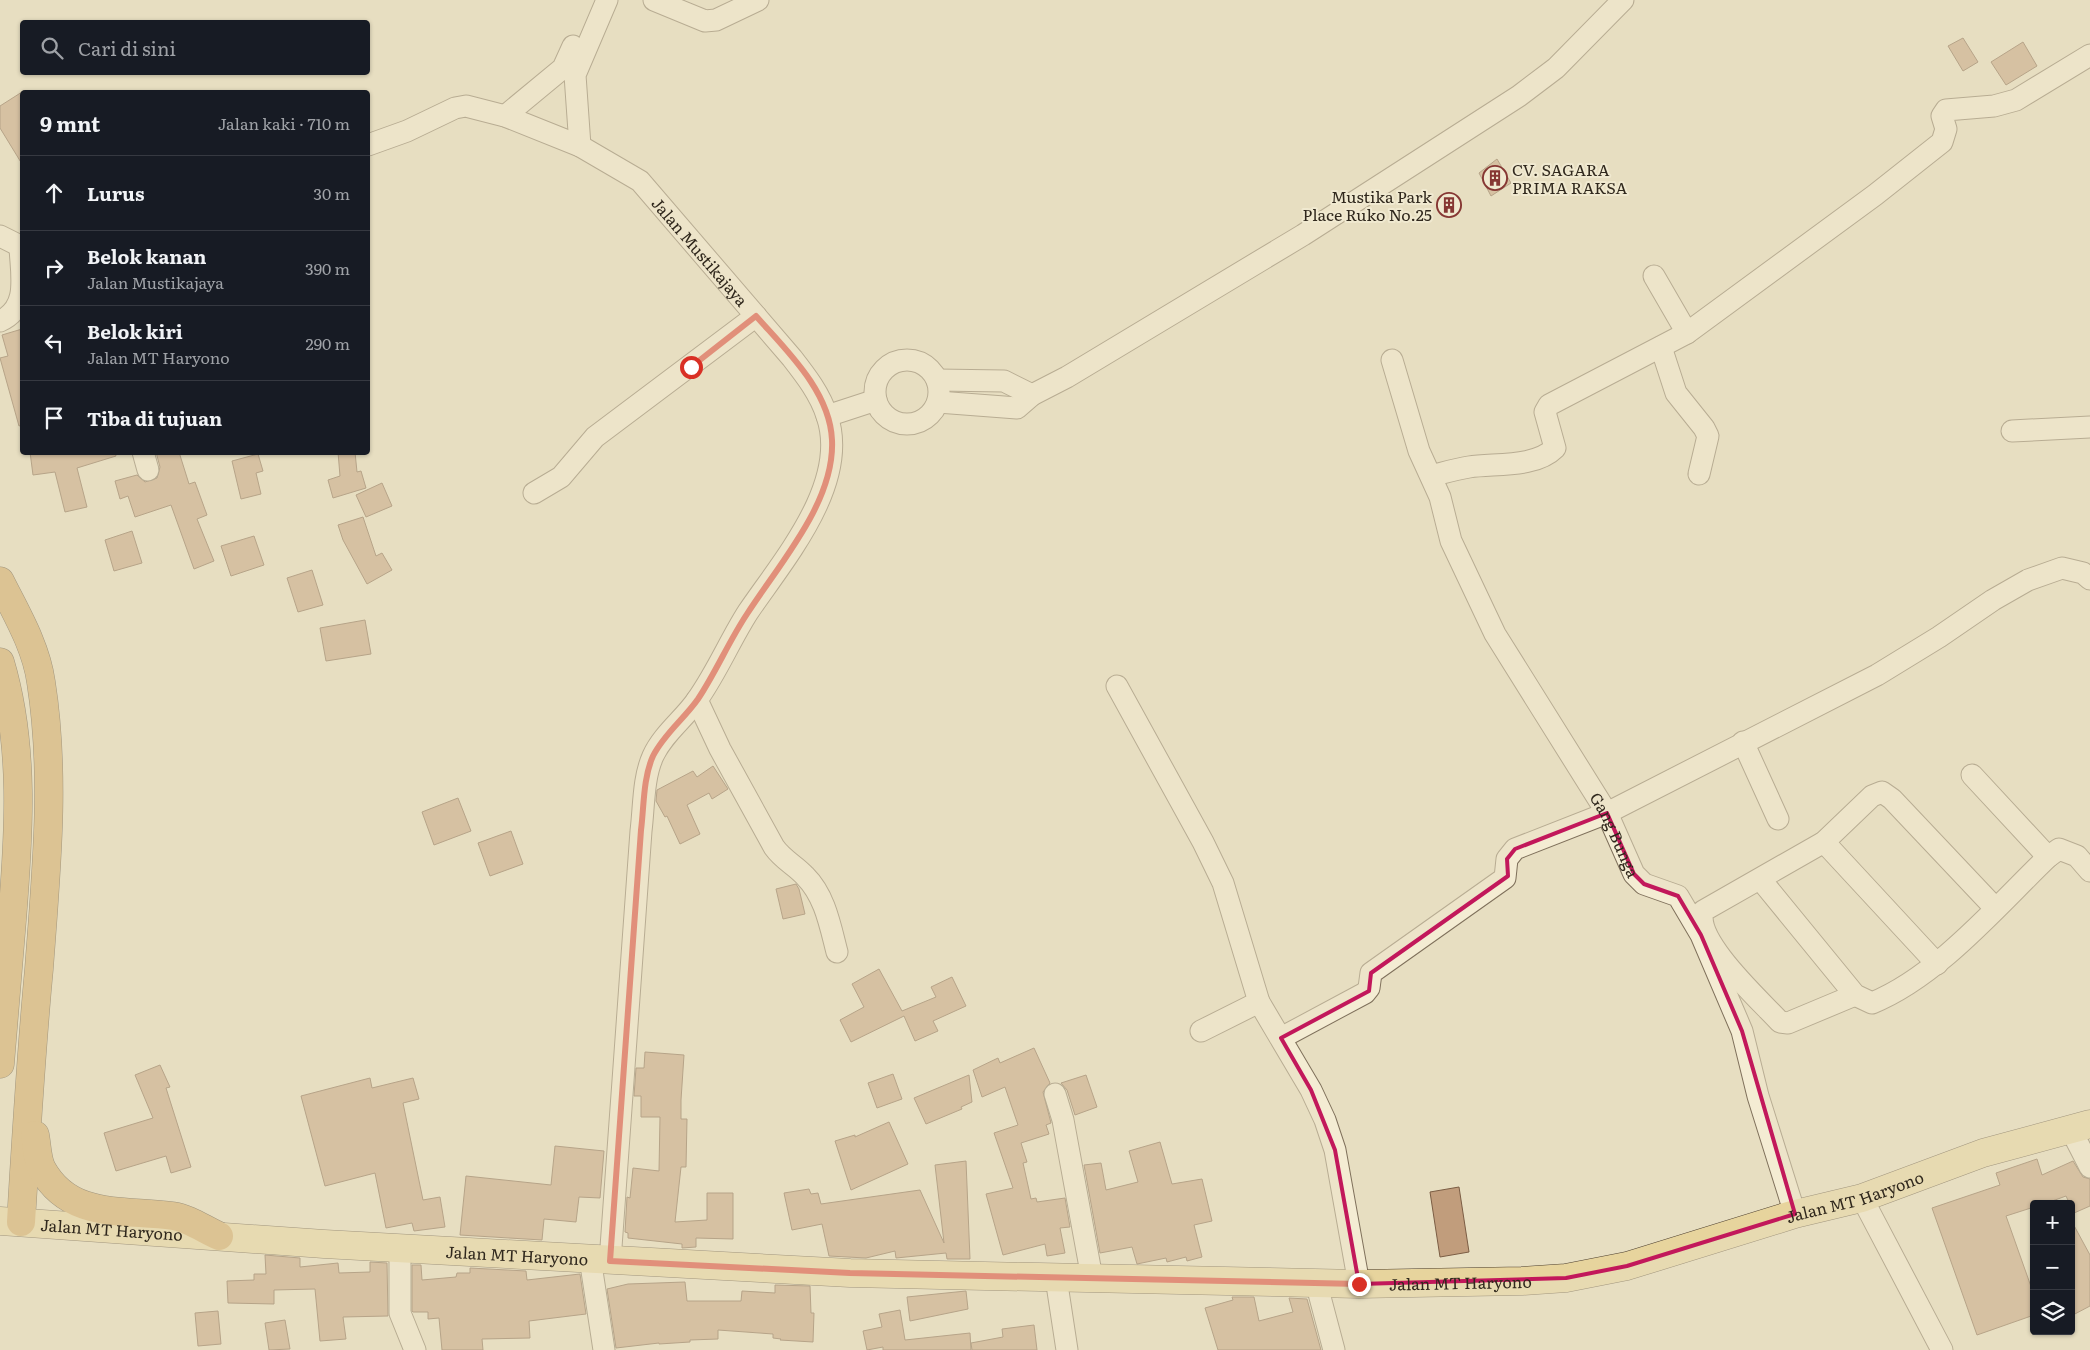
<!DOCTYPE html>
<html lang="id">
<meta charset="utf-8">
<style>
body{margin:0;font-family:Literata,serif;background:#242831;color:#f1f3f6}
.controls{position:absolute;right:15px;bottom:15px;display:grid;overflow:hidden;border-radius:5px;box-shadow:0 1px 4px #0004}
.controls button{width:45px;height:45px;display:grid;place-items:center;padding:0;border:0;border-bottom:1px solid #363941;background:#171b24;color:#f1f3f6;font:25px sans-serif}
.stop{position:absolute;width:15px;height:15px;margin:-11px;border:4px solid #d93025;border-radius:50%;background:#fff}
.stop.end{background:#d93025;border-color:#fff;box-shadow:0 1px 5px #0008}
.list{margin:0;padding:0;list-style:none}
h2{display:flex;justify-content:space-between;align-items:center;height:65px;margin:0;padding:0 20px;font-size:21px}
h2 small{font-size:16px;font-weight:400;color:#9ea1a6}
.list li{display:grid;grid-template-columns:32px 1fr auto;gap:15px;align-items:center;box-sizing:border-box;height:75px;padding:0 20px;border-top:1px solid #363941}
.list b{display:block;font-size:19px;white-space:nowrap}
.list p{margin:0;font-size:16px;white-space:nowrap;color:#9ea1a6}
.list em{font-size:16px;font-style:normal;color:#9ea1a6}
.icon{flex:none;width:28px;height:28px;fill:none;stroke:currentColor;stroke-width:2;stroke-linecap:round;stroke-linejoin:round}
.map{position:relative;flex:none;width:2090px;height:1350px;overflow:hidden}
.search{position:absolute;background:#171b24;box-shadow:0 1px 4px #0004;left:20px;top:20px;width:350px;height:55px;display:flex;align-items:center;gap:12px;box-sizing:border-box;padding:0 18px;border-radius:5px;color:#9ea1a6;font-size:19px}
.panel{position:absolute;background:#171b24;box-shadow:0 1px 4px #0004;left:20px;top:90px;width:350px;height:365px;border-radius:5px}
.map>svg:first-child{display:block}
.building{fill:#c19d7c;stroke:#7b5d44}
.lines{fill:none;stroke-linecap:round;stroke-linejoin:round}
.minor-casing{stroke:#7f705b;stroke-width:23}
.major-casing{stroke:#4d3f2f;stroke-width:29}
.highway-casing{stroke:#4d3f2f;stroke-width:29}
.minor{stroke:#f4ecd3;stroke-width:21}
.major{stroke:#e7d49d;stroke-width:28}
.highway{stroke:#cea25b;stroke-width:28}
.route{stroke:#d93025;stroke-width:6}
.marked{fill:none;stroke:#c2185b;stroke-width:4;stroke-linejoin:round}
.labels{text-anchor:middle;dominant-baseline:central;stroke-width:4;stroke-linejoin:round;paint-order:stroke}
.poi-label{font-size:16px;fill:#30281d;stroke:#f0e9d0;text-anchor:start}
.street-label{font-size:16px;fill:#30281d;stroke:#f0e9d0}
</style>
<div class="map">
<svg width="2090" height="1350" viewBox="0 0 2090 1350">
<rect width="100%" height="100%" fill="#e7dec1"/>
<g class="building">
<polygon points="1963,38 1978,62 1963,71 1948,46"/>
<polygon points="2023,42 2037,66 2006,85 1991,62"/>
<polygon points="22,92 22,164 0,128 0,106"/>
<polygon points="1497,159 1511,183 1491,196 1479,173"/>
<polygon points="22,329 22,425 19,426 0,358 8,356 2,335"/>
<polygon points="30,452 115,452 116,456 77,468 87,507 65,512 55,472 33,475"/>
<polygon points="156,452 179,452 189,484 195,482 207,515 197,519 214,561 194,569 171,505 135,517 128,496 120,499 115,481 137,475 145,482 157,478 160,467"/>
<polygon points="338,452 355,452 357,472 361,471 366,488 333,498 328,480 340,476"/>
<polygon points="258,454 263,471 256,473 261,494 241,499 232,461"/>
<polygon points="382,483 392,506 366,517 356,495"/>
<polygon points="363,517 376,556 382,553 392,570 367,584 343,540 338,525"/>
<polygon points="132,531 142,563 114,571 105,540"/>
<polygon points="254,536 264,565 231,576 221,546"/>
<polygon points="312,570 323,605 298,612 287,578"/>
<polygon points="365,620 371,654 326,661 320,628"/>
<polygon points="713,766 728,789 712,799 709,793 687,805 700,834 680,844 667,816 665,817 656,801 657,790 693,771 697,777"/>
<polygon points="458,798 471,831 434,845 422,812"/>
<polygon points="511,831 523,864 490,876 478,843"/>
<polygon points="796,884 799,889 805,914 783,919 776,889"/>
<polygon points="879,969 902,1011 936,997 931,987 952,977 966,1006 933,1021 938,1031 915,1041 904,1016 851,1042 840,1020 864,1007 852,984"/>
<polygon points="1034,1048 1050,1083 1043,1092 1051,1123 1046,1125 1049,1134 1021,1143 1027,1162 1023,1163 1031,1199 1036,1198 1037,1202 1065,1198 1070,1227 1060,1228 1065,1253 1047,1256 1045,1244 1003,1255 986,1194 1013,1188 994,1133 1018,1125 1005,1087 982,1097 973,1070 998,1058 1000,1063"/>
<polygon points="645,1052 684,1055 681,1100 681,1119 687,1119 686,1167 681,1167 675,1222 707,1220 707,1193 733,1193 733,1239 696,1238 696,1247 682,1248 682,1244 628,1238 628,1233 625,1232 627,1197 630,1198 633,1168 659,1171 660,1117 641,1117 641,1096 634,1096 636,1068 644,1068"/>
<polygon points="160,1065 170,1087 166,1088 191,1167 171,1173 166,1156 116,1171 104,1133 153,1118 135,1075"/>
<polygon points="893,1074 902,1099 877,1108 868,1083"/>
<polygon points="969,1075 972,1102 961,1107 962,1109 926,1124 914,1098"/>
<polygon points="1086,1075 1097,1107 1075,1115 1067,1090 1061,1083"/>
<polygon points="370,1078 372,1088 413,1078 419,1099 403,1103 423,1200 440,1197 445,1227 414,1231 412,1223 386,1228 375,1173 325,1186 301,1096"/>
<polygon points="889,1122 908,1164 851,1190 835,1141 855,1135 855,1137"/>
<polygon points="1160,1142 1172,1184 1202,1179 1212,1221 1194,1225 1202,1257 1187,1261 1186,1257 1167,1262 1166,1258 1137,1264 1132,1247 1100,1253 1084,1165 1101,1163 1106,1190 1138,1182 1129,1151"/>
<polygon points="555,1146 604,1151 600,1198 579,1197 576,1222 544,1219 542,1240 460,1235 466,1176 551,1185"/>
<polygon points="2037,1159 2042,1175 2073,1161 2083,1177 2090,1179 2090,1206 2074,1213 2066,1196 2044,1204 2034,1204 2034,1207 2006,1216 2034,1295 2034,1315 1977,1335 1932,1208 2000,1185 1996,1173"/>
<polygon points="966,1161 970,1259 947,1259 946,1253 896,1258 895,1251 866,1258 829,1256 822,1224 792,1230 784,1193 809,1189 811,1194 818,1193 821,1204 920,1190 944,1243 935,1165"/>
<polygon points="1459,1187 1469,1252 1440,1257 1430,1192"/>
<polygon points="2071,1220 2090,1255 2090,1306 2071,1316"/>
<polygon points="265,1255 300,1258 300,1267 338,1263 339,1273 370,1272 370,1262 387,1263 388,1316 343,1317 346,1339 320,1341 315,1289 274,1290 274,1304 228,1303 227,1281 254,1280 254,1274 266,1274"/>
<polygon points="412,1265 421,1265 422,1280 456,1277 457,1273 470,1273 470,1268 526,1271 527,1280 580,1274 586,1314 529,1321 530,1338 482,1339 483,1350 442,1350 439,1318 428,1319 428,1312 413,1312 412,1311"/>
<polygon points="685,1282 687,1301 741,1301 742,1291 775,1293 775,1285 810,1286 811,1313 814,1313 813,1342 780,1340 781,1339 773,1338 773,1334 718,1330 718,1339 690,1340 690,1342 659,1344 659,1343 616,1348 607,1289 628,1284"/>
<polygon points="966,1291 968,1309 910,1321 907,1297"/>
<polygon points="1232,1297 1254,1297 1259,1321 1293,1312 1289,1298 1307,1299 1321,1350 1218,1350 1205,1308 1233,1300"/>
<polygon points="900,1310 905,1340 970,1333 971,1350 883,1350 883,1347 867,1350 863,1331 882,1327 879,1314"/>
<polygon points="218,1311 221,1344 198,1346 195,1313"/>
<polygon points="285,1320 290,1349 269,1350 265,1323"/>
<polygon points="1034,1325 1037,1350 972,1350 971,1343 1003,1337 1002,1329"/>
</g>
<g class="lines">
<defs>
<g id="minor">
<polyline points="654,0 705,21 716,20 758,0"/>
<polyline points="505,116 563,68 573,46"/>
<path id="s1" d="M368,145L407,131L455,108L466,106L505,116L580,146L640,181L792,358C806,376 820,394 827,416C850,483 784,559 748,612C730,640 717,672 697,700C684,719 663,734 653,756C643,778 644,807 641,831L610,1261"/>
<polyline points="580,146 575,75 607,0"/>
<polyline points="0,236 22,247"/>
<polyline points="1654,276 1687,333"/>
<path d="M0,321C30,308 21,274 20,247"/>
<polyline points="1661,347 1676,393 1704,428 1708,436 1699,474"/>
<circle cx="907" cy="392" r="32"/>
<path id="s2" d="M1392,360L1419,451L1440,497L1451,541L1495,634L1607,813L1634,874L1644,884L1678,896L1701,935L1742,1031L1758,1096L1795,1214"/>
<polyline points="937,380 1004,381 1032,395"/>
<polyline points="938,402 1017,408 1032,395 1067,377 1303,235 1519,96 1556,68 1623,0"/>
<polyline points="827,416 876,400"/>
<polyline points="2012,431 2090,427"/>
<polyline points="143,452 148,470"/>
<path d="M1431,476C1443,473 1456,469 1469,467C1495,463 1535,468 1555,448L1545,412L1549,405L1687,333L1875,195L1942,142L1946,129L1942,116L1946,110L1994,106L2016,100L2090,55"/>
<polyline points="534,493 561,477 595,437 756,316"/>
<polyline points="1117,686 1203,842 1223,883 1259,1002 1311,1090 1325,1120 1335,1150 1359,1284"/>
<path d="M697,700L720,749L774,847C783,860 795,865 805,876C825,896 830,925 837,952"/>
<polyline points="1743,742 1778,819"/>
<polyline points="1972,775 2048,857"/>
<polyline points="1824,842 1937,964"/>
<path d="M1761,880L1855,995L1872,1003C1938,976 1996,907 2048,857L2059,849L2077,856L2090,871"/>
<path d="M1855,995L1788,1023L1780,1022C1760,1000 1694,941 1703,911L1824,842L1872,796L1882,792L1892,799L1995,908"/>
<polyline points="1201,1031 1259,1002"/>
<polyline points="1281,1038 1365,993 1369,988 1371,973 1505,878 1507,859 1515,849 1607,813 1877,675 1939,637 1993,600 2028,580 2062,568 2083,573 2090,579"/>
<polyline points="1055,1094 1063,1120 1092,1278"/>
<polyline points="2071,1130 2090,1167"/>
<polyline points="1862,1198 1942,1350"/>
<polyline points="400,1247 400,1313 415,1350"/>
<polyline points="590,1258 604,1350"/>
<polyline points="1056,1278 1067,1350"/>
<polyline points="1316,1282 1334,1350"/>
</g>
<g id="major">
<path id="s3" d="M0,1221L324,1244L850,1273L1359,1284L1522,1281L1566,1278L1627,1266L1795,1214L1862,1198L1983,1153L2090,1124"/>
</g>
<g id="highway">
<path d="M0,581C16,613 36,646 41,682C56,777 46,874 39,969C31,1053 26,1137 21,1222"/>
<path d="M0,662C25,746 19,834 12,920C8,968 4,1016 0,1064"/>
<path d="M35,1135C37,1145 37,1160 42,1169C70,1220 124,1209 173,1216C188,1218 205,1230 219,1236"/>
</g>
</defs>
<use href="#minor" class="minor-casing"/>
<use href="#major" class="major-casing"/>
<use href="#highway" class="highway-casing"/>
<use href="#minor" class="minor"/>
<use href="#major" class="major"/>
<use href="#highway" class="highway"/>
</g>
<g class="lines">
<path class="route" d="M691,367L756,316C786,350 830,391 832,440C835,502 779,564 747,614C729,641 716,672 698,699C684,719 664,734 653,756C643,778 644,807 641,830L610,1261L850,1273L1359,1284"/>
</g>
<path d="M0 0H2090V1350H0ZM1607,813L1634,874L1644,884L1678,896L1701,935L1742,1031L1795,1214L1627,1266L1566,1278L1359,1284L1335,1150L1311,1090L1281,1038L1369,991L1371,973L1508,876L1507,859L1515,849Z" fill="#e7dec1" fill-opacity=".55" fill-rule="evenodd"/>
<path class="marked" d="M1607,813L1634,874L1644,884L1678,896L1701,935L1742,1031L1795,1214L1627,1266L1566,1278L1359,1284L1335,1150L1311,1090L1281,1038L1369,991L1371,973L1508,876L1507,859L1515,849Z"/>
<defs>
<symbol id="building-ring" viewBox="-11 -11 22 22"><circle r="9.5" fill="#f0e9d0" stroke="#863733" stroke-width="1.5"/><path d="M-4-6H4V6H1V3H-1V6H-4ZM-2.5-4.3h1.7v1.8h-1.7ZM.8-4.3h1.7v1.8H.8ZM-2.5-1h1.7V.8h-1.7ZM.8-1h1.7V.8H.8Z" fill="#863733"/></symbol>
</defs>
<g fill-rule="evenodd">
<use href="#building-ring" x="1481" y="164" width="28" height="28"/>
<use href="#building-ring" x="1435" y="191" width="28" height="28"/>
</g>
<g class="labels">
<g class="poi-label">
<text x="1512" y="169">CV. SAGARA<tspan x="1512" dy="18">PRIMA RAKSA</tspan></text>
<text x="1432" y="196" text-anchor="end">Mustika Park<tspan x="1432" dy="18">Place Ruko No.25</tspan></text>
</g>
<g class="street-label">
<text stroke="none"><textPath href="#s1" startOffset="389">Jalan Mustikajaya</textPath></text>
<text stroke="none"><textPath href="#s2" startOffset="528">Gang Bunga</textPath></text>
<text stroke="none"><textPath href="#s3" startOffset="1868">Jalan MT Haryono</textPath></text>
<text stroke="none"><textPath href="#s3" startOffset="112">Jalan MT Haryono</textPath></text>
<text stroke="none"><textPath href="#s3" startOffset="518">Jalan MT Haryono</textPath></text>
<text stroke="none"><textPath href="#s3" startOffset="1462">Jalan MT Haryono</textPath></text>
</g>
</g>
</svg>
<div class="controls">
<button>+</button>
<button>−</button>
<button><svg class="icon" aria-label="layers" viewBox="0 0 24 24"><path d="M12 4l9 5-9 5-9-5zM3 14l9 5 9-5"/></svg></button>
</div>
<div class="stop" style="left:691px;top:367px"></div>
<div class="stop end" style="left:1359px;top:1284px"></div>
<div class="search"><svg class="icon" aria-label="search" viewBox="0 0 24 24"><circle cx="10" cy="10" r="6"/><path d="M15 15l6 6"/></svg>Cari di sini</div>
<section class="panel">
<h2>9 mnt<small>Jalan kaki · 710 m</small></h2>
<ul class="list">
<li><svg class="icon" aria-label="ahead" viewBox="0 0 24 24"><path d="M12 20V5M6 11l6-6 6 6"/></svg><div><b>Lurus</b></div><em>30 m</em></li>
<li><svg class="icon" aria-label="right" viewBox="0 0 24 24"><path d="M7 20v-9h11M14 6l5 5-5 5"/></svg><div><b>Belok kanan</b><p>Jalan Mustikajaya</p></div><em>390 m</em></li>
<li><svg class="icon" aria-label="left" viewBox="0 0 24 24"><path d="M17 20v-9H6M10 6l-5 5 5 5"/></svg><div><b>Belok kiri</b><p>Jalan MT Haryono</p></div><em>290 m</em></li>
<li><svg class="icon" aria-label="arrive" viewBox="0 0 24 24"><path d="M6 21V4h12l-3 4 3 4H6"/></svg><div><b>Tiba di tujuan</b></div></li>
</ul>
</section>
</div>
